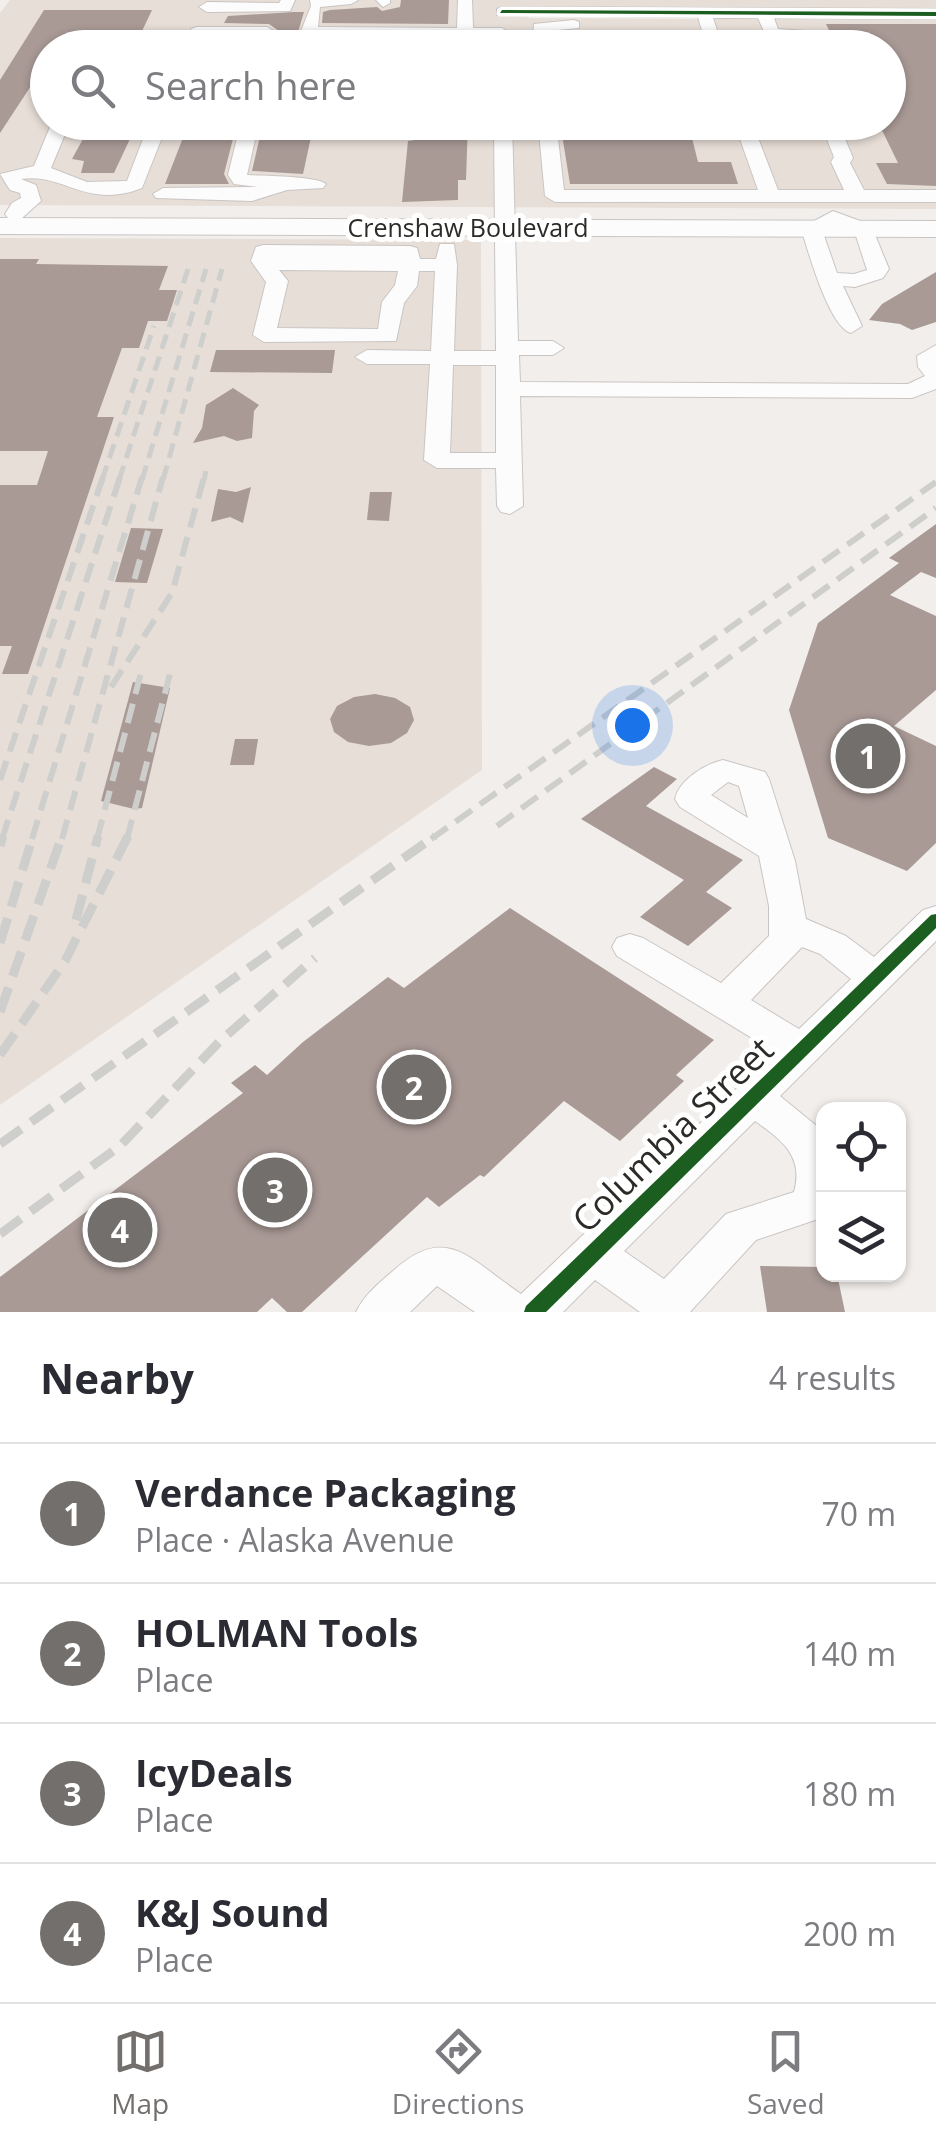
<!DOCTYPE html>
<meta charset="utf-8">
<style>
body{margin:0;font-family:"Open Sans",sans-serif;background:#f2f2f3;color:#2b2b33}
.controls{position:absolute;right:30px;bottom:30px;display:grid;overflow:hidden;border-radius:20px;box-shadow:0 2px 8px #0004}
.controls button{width:90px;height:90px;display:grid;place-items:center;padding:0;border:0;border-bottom:2px solid #e1e1e2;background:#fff;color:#2b2b33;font:50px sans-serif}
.you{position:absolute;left:632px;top:725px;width:35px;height:35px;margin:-25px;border:8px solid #fff;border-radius:50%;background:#1a73e8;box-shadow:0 0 0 15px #1a73e833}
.badge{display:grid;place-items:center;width:65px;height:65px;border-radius:50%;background:#726f6c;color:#fff;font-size:32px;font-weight:700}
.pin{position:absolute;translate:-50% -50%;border:5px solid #fff;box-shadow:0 2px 10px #0006}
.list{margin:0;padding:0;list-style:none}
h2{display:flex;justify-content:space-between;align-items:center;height:130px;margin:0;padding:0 40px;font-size:42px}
h2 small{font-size:32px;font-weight:400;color:#7c7c81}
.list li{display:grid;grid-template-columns:65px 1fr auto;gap:30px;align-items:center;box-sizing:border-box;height:140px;padding:0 40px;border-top:2px solid #e1e1e2}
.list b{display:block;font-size:38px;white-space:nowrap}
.list p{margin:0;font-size:32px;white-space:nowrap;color:#7c7c81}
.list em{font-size:32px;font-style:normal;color:#7c7c81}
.icon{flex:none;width:55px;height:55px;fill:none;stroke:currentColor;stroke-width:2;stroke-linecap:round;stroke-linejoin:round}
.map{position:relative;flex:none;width:936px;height:1312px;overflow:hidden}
.search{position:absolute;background:#fff;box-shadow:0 2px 8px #0004;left:30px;right:30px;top:30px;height:110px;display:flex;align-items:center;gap:25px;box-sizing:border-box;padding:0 35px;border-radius:55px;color:#7c7c81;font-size:38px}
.sheet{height:690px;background:#fff}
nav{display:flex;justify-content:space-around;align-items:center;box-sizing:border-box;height:140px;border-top:2px solid #e1e1e2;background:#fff;font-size:28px;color:#7c7c81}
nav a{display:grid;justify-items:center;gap:5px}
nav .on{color:#726f6c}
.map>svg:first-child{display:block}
.built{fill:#e7ded7;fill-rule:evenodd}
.building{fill:#a99a96}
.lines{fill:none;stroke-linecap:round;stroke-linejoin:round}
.minor-casing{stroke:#c9c5c3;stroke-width:2}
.major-casing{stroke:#c9c5c3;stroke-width:2}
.minor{fill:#fdfcfc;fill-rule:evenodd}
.major{fill:#fdfcfc;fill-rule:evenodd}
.rail-far2{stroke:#cececc;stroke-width:5;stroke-dasharray:15 8;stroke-linecap:butt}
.rail-far1{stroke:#cececc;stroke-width:6;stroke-dasharray:20 10;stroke-linecap:butt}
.rail{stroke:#cececc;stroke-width:9;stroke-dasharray:26 12;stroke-linecap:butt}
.cycleway-casing{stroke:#fff;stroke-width:7}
.cycleway{fill:#1b5e20;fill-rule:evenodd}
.labels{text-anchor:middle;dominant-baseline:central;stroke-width:10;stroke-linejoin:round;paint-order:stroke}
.far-street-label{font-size:25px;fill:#2d2b28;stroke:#fff}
.near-street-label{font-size:35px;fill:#2d2b28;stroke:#fff}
</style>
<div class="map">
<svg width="936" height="1312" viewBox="0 0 936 1312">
<rect width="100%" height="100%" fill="#f2eeeb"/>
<g class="built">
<path d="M10,0H936V10H522L529,18L936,20V209L0,205V13ZM48,48H888V122H48Z"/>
<polygon points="0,238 481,240 482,770 0,1105"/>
</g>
<g class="building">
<polygon points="401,0 449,0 448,24 322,23 323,12 330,10 377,7 382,11 400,7"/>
<polygon points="44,10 152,10 134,48 48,48 48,60 0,133 0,80"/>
<polygon points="294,12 304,12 298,32 311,40 396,41 395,46 290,45 273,38 279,31 269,24 224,23 228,16"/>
<polygon points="826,24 936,24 936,186 887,184 876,163 898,163 878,122 888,122 888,48 838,48"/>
<polygon points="417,122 468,122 466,180 458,180 458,200 402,202 408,141 415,140"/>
<polygon points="560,122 688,122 698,162 731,162 738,184 570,184"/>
<polygon points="219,123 237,123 224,174 229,184 165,184 188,125"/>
<polygon points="263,123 314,123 303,174 252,171"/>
<polygon points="90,126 136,126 114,173 81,173 84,161 72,159"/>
<polygon points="0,259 39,259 36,264 168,266 159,290 177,290 167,321 148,321 139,348 122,348 97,417 114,417 28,674 2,674 12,646 0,646 0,485 37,485 48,451 0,451"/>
<polygon points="936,272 936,322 912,330 900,324 869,320 882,304"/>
<polygon points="216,350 335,350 332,373 210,372"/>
<polygon points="233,388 259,405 254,411 252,438 237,441 224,436 193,443 202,428 206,405"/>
<polygon points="251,487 243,523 230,517 211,522 218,489 236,492"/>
<polygon points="370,492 392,492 389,521 367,520"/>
<polygon points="936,524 936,578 921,572 890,595 936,616 936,690 894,726 936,746 936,843 907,871 828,838 789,710 818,623 899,563 889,558"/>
<polygon points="131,528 163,529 147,583 115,582"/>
<polygon points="133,682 170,688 142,808 134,809 101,801"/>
<polygon points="375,694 395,698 410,707 414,720 407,733 391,743 369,746 348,742 334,732 330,719 337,706 354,697"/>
<polygon points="235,739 258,739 254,765 230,765"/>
<polygon points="654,767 677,779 646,806 743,860 706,892 732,908 688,946 640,917 684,880 581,819"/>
<polygon points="510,908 714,1040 676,1075 684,1081 620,1141 564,1101 484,1177 480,1175 439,1207 427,1197 302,1312 287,1312 272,1298 257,1312 0,1312 0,1277 243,1093 231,1083 255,1065 267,1075 303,1042 388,977 404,988"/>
<polygon points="760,1266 824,1267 824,1274 837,1274 845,1312 767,1312"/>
</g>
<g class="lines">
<defs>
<g id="minor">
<polygon points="281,0 295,0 290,11 207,12 199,7 207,2 279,3"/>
<polygon points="310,0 358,0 351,4 320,7 318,27 457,28 458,0 472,0 473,28 502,28 510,33 502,38 313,37 301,31 311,6"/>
<polygon points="376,0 390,0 390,3 383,7"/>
<polygon points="502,7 936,9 936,19 774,18 778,29 820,32 822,35 814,40 766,36 758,18 713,18 723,48 707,48 698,17 497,15 497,9"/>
<polygon points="574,20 579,22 579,28 547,31 548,48 532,48 534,24"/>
<polygon points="197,27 267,27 275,32 267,37 191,35 191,29"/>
<path d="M52,122H70L51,168L87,182L127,181L146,131L137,122H157L165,130L142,188C87,210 63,172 21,179L36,185L41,201L22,218H8L5,214L12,203L21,198L20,193L10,190L0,174L34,166Z"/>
<path d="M241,122H259L247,175C264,176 315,176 326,184L323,188L287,190L252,201L156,198L153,194L163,188L258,187L234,184L228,175Z"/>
<path d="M494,122H512L518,341H553L564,348L553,355H519L520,382L908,384L925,376L918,367L917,356L936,345V389L912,398L520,396L523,506L510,514L501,512L497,506L496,468H437L424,460L430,364H367L355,357L367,350L431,351L435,271H419L417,286L404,303L396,341L264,342L253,335L266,282L251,261L256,247L263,245L410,246L417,248L420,259H436L440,244H454L457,265L454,351H496ZM279,270L398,271L395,285L382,302L378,329L277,328L288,281ZM453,365H496V453H450Z"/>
<polygon points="538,122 556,122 564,190 758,190 734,122 752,122 778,190 844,190 831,162 834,157 820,122 838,122 853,158 850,163 864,190 936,190 936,202 555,202 545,196"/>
<path d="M833,211L871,225L889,269L883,278L855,287L843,286L862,326L851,333C829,327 808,251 801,228ZM834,224L855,233L867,270L854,274L837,273L822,230Z"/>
<path d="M723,760L765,772L769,779L795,861L806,919L846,936L874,957L923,910L936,906V941L780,1096L824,1132V1217L756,1240L690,1312H640L595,1280L563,1312H475L437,1286L410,1312H356C365,1294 378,1284 393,1271C447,1222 470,1260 521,1294L775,1052L617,956L612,947L617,938L630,934L643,938L721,983L769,936V906L759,856L680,807L675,799C679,780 705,764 723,760ZM728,782L739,786L748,818L711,795ZM802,947L820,954L851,979L799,1029L751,1000ZM755,1121C782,1140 804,1156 794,1192L726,1214L664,1279L624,1251Z"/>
</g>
<polygon id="major" points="0,218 936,221 936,237 0,234"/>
</defs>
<use href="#minor" class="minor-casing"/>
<use href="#major" class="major-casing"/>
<use href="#minor" class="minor"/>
<use href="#major" class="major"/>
<g class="rail-far2">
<polyline points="102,480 154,326"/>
<polyline points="119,480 188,269"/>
<polyline points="142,480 206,269"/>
<polyline points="163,480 222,269"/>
<polyline points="204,480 206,471"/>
</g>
<g class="rail-far1">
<polyline points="111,687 172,593 204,477"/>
<polyline points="0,780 103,477"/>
<polyline points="497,826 936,508"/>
<polyline points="2,839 120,477"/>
<polyline points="32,839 142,477"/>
<polyline points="62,839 163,477"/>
<polyline points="97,839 142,669"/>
<polyline points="127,839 171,670"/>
<polyline points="431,839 936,482"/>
</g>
<g class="rail">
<polyline points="0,846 3,836"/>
<polyline points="76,920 98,836"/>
<polyline points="0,943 33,836"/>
<polyline points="0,1012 62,836"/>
<polyline points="0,1055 65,961 128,836"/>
<polyline points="0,1144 435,836"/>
<polyline points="0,1234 121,1145 219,1042 315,958"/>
</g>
<defs>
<g id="cycleway">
<polygon points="502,10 936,12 936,16 500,13"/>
<polygon points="936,914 936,928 546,1312 524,1312 526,1306 931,915"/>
</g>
</defs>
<use href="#cycleway" class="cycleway-casing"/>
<use href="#cycleway" class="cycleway"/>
</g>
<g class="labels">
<g class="far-street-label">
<text x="468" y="227">Crenshaw Boulevard</text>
</g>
<g class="near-street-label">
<text transform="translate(672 1134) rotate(-44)">Columbia Street</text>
</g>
</g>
</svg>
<div class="controls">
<button><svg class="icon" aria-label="locate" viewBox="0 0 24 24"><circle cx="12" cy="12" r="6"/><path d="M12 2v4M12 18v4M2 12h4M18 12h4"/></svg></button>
<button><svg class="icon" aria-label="layers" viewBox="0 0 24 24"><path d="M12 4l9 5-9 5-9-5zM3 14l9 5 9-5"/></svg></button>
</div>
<div class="you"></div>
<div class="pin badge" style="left:868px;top:756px">1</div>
<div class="pin badge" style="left:414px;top:1087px">2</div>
<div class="pin badge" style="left:275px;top:1190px">3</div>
<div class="pin badge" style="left:120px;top:1230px">4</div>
<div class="search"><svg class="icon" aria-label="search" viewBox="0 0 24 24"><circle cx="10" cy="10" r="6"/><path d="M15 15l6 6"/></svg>Search here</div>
</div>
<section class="sheet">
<h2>Nearby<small>4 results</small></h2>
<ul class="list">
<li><span class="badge">1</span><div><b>Verdance Packaging</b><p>Place · Alaska Avenue</p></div><em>70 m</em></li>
<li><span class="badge">2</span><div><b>HOLMAN Tools</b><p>Place</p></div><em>140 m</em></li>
<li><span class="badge">3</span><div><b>IcyDeals</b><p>Place</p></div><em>180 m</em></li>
<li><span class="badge">4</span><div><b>K&amp;J Sound</b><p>Place</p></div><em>200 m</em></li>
</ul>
</section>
<nav>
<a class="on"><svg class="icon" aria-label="map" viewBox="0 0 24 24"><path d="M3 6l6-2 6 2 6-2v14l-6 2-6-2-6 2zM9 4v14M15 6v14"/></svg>Map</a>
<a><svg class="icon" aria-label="directions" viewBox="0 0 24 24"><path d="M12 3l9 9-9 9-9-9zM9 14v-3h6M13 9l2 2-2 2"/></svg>Directions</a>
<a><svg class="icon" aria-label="saved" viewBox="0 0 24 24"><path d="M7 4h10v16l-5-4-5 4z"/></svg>Saved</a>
</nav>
